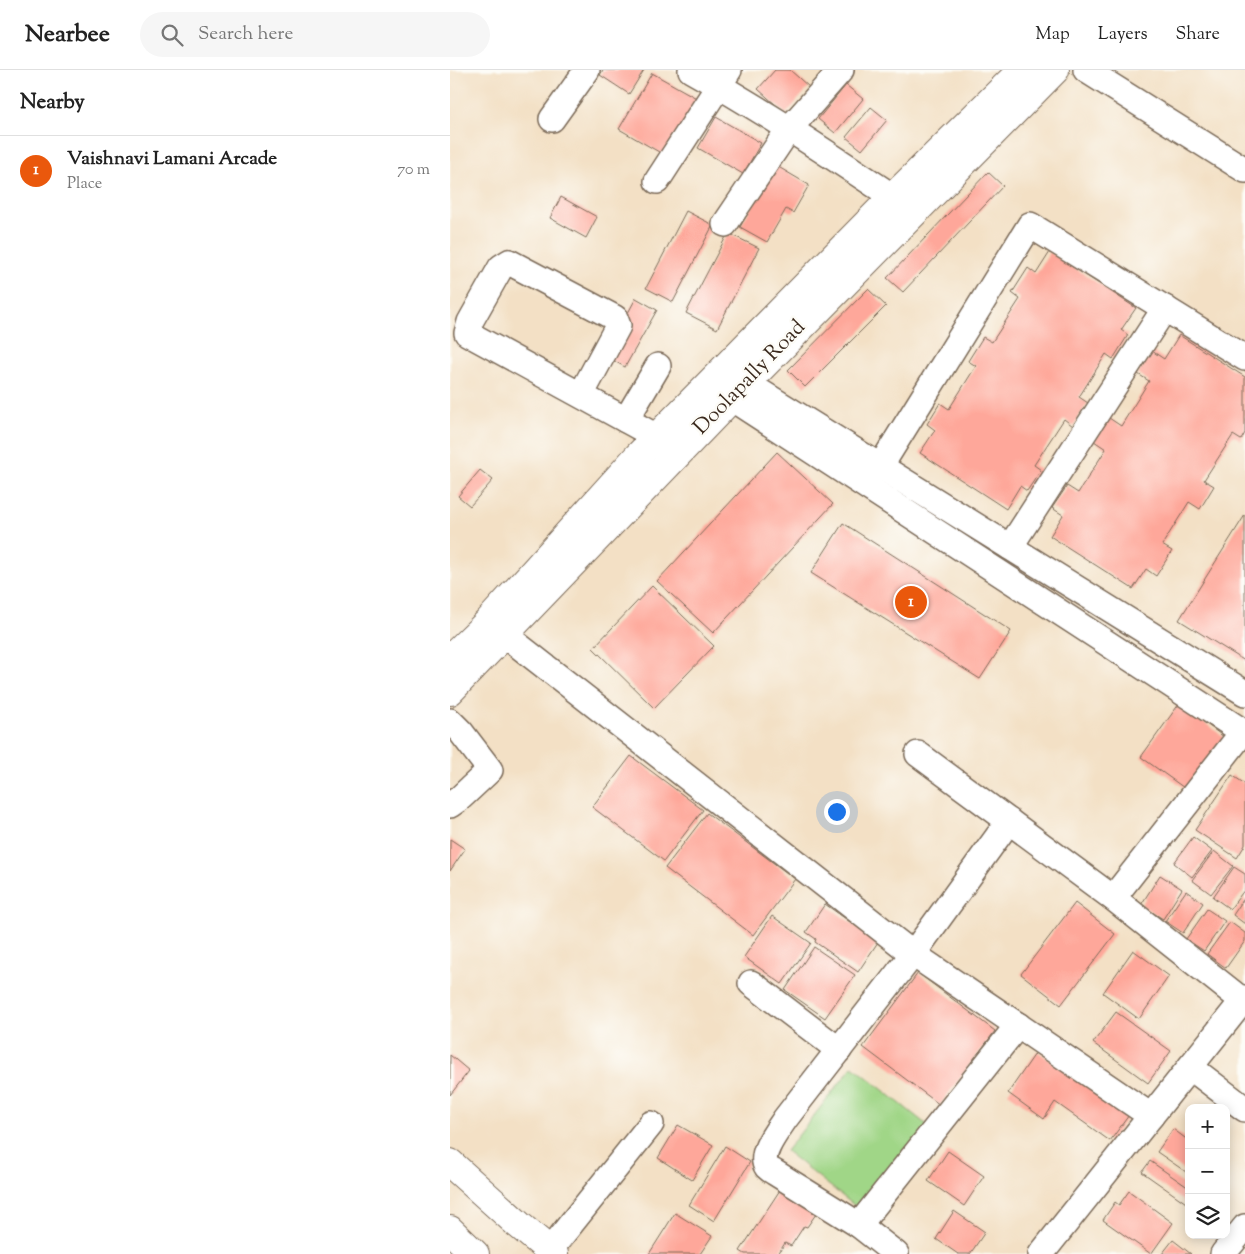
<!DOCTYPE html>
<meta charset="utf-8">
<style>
body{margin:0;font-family:"Sorts Mill Goudy",serif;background:#f6f6f6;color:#222}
.controls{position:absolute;right:15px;bottom:15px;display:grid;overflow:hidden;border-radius:10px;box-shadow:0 2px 12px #0003}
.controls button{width:45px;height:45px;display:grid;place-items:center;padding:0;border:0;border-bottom:1px solid #e0e0e0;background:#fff;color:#222;font:25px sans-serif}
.you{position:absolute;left:386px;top:741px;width:18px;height:18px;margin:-12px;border:4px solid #fff;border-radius:50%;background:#1a73e8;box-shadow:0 0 0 8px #1a73e833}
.badge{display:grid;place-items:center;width:32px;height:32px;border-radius:50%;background:#ea580c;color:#fff;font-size:16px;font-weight:700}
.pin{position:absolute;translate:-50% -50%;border:2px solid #fff;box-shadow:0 1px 5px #0006}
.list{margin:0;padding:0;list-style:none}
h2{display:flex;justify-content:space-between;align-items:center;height:65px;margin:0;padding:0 20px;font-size:21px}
h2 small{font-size:16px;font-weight:400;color:#767676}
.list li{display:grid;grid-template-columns:32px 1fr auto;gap:15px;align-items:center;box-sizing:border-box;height:70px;padding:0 20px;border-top:1px solid #e0e0e0}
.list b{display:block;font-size:19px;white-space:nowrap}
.list p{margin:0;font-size:16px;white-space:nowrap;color:#767676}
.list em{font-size:16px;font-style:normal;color:#767676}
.icon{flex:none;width:28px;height:28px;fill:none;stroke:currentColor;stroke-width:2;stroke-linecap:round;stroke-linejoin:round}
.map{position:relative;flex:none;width:795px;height:1184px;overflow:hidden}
header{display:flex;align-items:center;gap:30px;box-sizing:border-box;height:70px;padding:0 25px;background:#fff;border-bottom:1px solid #e0e0e0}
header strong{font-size:24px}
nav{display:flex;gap:28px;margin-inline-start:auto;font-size:18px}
.search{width:350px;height:45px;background:#f6f6f6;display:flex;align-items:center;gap:12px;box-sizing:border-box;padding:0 18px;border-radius:28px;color:#767676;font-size:19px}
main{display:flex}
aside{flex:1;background:#fff}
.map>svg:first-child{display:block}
.green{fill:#a0d687;stroke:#6e8052}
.building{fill:#fea79a}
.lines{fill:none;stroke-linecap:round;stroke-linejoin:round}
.minor-casing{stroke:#7b6a58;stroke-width:28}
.major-casing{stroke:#7b6a58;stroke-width:30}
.highway-casing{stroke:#7b6a58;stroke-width:30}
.minor{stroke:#fff;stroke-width:25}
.major{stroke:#fff;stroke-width:28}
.highway{stroke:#fff;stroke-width:28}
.labels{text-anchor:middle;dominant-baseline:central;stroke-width:5;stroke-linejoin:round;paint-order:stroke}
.street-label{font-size:21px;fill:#3b2a1e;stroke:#fdfcf7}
</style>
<header>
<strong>Nearbee</strong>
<div class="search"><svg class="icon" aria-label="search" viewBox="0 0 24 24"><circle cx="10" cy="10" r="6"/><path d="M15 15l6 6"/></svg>Search here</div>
<nav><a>Map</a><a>Layers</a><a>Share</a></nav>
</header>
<main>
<aside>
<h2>Nearby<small></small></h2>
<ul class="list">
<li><span class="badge">1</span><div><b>Vaishnavi Lamani Arcade</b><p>Place</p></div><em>70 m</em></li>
</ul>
</aside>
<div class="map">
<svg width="795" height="1184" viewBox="0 0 795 1184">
<rect width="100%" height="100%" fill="#fdfcf7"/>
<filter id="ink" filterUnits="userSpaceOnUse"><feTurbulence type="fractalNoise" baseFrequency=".02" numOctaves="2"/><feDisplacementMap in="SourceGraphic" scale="10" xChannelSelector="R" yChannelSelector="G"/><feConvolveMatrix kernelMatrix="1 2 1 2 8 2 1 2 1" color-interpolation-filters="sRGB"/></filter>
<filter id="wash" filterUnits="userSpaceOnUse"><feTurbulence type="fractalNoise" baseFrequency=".0096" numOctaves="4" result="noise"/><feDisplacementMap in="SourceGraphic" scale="20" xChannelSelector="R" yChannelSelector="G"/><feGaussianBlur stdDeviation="1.12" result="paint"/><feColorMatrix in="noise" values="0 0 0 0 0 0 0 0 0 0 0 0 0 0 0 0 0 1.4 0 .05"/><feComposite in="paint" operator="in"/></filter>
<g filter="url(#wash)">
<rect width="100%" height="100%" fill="#f3e0c5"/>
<polygon class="green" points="403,996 492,1067 425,1152 336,1081"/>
<g id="blocks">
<g class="building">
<polygon points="153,0 194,0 179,24 150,5"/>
<polygon points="325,0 340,0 359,17 336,44 308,19"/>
<polygon points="202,3 250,30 216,86 169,59"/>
<polygon points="396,15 413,29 385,63 368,49"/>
<polygon points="421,37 437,50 412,80 396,67"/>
<polygon points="266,47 311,73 293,104 248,78"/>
<polygon points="325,95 359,115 343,143 336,139 317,172 290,157"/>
<polygon points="538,102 553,116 453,222 437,208"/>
<polygon points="111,127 147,147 136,168 100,148"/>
<polygon points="236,141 263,155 223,232 196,218"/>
<polygon points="278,163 309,178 267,259 236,243"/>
<polygon points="600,182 686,238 671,260 678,265 663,289 656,284 629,327 638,333 623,356 614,349 584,395 591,400 577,421 570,416 556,439 470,383 485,360 477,354 490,333 499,339 526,296 518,291 533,267 542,272 570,229 562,223 578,198 586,204"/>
<polygon points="418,219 436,236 355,317 338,300"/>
<polygon points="186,228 207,240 175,297 155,286"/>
<polygon points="729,265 795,307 795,363 791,370 783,365 754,410 764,416 750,439 739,432 712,475 722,481 706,506 696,499 683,519 600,466 613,445 602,438 617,416 628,423 656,379 644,371 659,348 671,356 699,311 688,304 702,281 714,289"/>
<polygon points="327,382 383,434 263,563 207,511"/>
<polygon points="30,400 43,410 20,436 8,426"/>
<polygon points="795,445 795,591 729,550"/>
<polygon points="393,453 561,561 530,609 361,503"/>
<polygon points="202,516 264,576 204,638 143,578"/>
<polygon points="729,634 774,667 737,720 691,687"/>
<polygon points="181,686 253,740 214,791 142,737"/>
<polygon points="782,705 795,714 795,775 787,788 745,760"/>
<polygon points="257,743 345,809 303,865 215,798"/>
<polygon points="743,767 762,781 742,807 724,793"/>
<polygon points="0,769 15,779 0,801"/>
<polygon points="764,781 783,796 761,824 742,810"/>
<polygon points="784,797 795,804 795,819 780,839 763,827"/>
<polygon points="710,805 732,819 713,849 691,835"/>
<polygon points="736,821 753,833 733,863 715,851"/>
<polygon points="795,827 795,854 783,845"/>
<polygon points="625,833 665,864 611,935 571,904"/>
<polygon points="375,834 428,872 408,902 365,872 366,869 356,862"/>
<polygon points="757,839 775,851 754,881 736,869"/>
<polygon points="322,846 361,873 332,914 294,887"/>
<polygon points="780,852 795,863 795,871 776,898 757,884"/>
<polygon points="364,877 405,905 375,948 335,920"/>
<polygon points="683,880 719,906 689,949 653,923"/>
<polygon points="468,903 545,961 490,1035 413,977"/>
<polygon points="666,942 721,981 698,1013 643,973"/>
<polygon points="587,981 679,1045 660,1071 605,1032 594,1049 558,1023"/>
<polygon points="0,985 19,1001 0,1025"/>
<polygon points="228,1055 263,1075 242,1110 208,1088"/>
<polygon points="723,1059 739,1071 739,1104 707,1082"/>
<polygon points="275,1076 300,1092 264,1151 239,1135"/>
<polygon points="498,1081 534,1106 514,1136 478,1111"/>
<polygon points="700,1091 739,1118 739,1135 692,1102"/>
<polygon points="330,1120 366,1144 357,1157 354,1156 341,1176 335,1173 328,1184 295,1184 290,1181"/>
<polygon points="679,1121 723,1153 701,1184 653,1150 665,1132 669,1135"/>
<polygon points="504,1141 535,1162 520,1184 508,1184 486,1169"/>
<polygon points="225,1143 262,1166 250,1184 199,1184"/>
<polygon points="723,1170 741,1184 712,1184"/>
</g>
</g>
</g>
<g filter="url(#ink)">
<use href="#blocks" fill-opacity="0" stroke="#7b6a58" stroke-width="1"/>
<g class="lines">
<defs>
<g id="minor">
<path d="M241,0C311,39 377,83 443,127"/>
<polyline points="636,0 795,100"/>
<polyline points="102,49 137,0"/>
<polyline points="207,111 279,0"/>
<polyline points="275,154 339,59 391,0"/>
<polyline points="296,313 795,623"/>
<polyline points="131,325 168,256 165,248 59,192 51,197 20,252 17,263 207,367"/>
<polyline points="281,328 795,663"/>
<polyline points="176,350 208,296"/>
<polyline points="430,397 580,155 795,288"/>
<polyline points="560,477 715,238"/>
<polyline points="55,565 463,884 701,1046"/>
<polyline points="0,651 11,662 40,700 10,728 0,735"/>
<polyline points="468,684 663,828 793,931"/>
<polyline points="663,828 793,662"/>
<polyline points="301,913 389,980"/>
<polyline points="740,997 795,1039"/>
<polyline points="409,1155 568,955"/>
<polyline points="100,1180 201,1054"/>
<path d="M446,1184L409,1155L324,1102C322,1101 319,1099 317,1097C308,1084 328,1060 335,1049L463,884L559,751"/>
<polyline points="591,1184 795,928"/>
<polyline points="773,1184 795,1157"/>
</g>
<g id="major">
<polyline points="0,589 38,552 188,386 443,127 572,0"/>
<polyline points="0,621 296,313 605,0"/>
<polyline points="0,1093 69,1155 104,1184"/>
</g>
<polyline id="highway" points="0,1160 25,1184"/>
</defs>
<use href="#minor" class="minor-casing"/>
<use href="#major" class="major-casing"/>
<use href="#highway" class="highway-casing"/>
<use href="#minor" class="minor"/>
<use href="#major" class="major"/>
<use href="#highway" class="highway"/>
</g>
</g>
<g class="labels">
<g class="street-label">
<text transform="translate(300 308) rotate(-46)">Doolapally Road</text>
</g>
</g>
</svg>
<div class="controls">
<button>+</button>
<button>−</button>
<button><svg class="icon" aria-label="layers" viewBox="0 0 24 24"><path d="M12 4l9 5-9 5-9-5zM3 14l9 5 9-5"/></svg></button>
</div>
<div class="you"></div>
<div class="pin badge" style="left:461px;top:532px">1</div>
</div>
</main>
